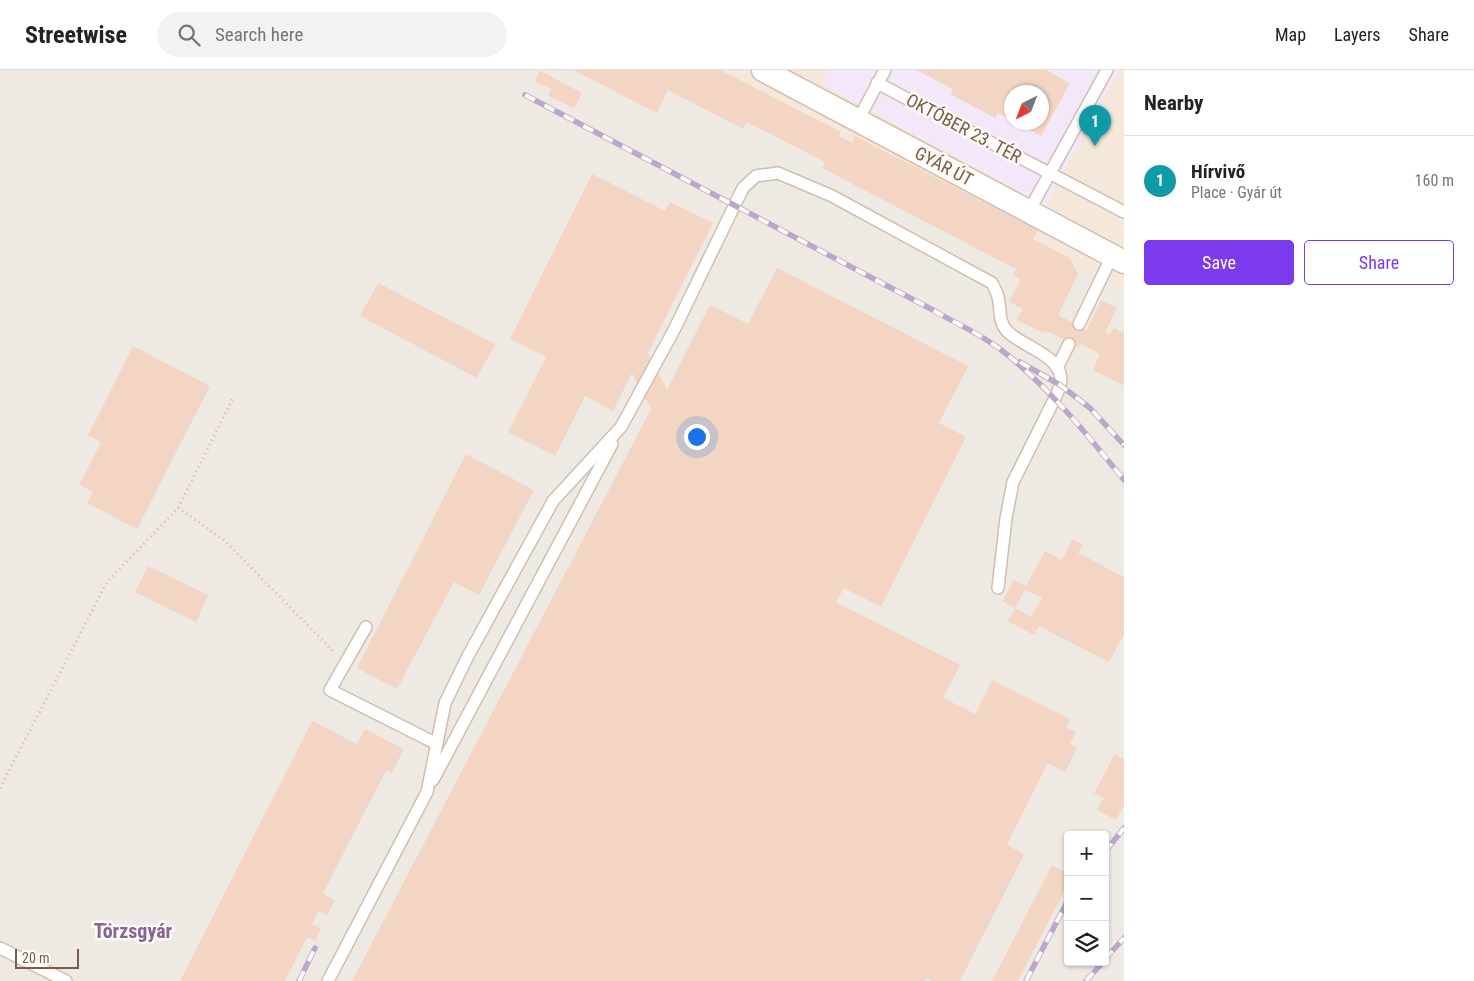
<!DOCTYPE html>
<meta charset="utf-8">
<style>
body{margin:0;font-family:"Roboto Condensed",sans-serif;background:#f2f2f2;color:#222}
.controls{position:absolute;right:15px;bottom:15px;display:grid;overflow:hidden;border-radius:5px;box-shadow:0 1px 4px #0004}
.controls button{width:45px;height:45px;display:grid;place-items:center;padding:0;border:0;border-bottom:1px solid #e0e0e0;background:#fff;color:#222;font:25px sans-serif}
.compass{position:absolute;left:1004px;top:15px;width:45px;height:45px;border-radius:50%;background:#fff;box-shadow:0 1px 4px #0004;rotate:222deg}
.scale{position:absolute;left:15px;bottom:12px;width:64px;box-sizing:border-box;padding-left:5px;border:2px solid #7a5c4d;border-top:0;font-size:14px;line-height:18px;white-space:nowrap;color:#7a5c4d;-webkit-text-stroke:4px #fffaf3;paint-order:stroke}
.you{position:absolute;left:696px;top:366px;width:18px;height:18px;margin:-12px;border:4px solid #fff;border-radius:50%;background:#1a73e8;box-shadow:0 0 0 8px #1a73e833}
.badge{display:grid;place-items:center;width:32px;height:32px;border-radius:50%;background:#7c3aed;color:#fff;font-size:16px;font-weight:700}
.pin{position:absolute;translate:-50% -41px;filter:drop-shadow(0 1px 2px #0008)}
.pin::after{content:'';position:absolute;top:26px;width:18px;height:15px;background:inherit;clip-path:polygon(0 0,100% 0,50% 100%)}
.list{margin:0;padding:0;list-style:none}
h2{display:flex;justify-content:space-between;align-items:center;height:65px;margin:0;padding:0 20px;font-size:21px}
h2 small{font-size:16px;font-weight:400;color:#767676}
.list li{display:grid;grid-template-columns:32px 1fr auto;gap:15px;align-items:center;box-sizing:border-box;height:90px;padding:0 20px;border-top:1px solid #e0e0e0}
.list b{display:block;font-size:19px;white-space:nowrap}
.list p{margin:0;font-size:16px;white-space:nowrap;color:#767676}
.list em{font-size:16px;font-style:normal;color:#767676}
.actions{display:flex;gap:10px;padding:15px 20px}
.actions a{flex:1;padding:11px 0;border:1px solid #7c3aed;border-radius:5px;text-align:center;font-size:18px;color:#7c3aed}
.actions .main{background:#7c3aed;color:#fff}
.icon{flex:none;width:28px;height:28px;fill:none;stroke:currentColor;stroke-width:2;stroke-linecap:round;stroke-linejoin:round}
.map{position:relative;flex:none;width:1124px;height:911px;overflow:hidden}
header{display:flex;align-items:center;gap:30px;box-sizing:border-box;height:70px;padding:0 25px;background:#fff;border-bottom:1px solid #e0e0e0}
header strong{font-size:24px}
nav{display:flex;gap:28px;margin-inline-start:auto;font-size:18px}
.search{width:350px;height:45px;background:#f2f2f2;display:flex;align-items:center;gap:12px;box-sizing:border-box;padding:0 18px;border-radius:28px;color:#767676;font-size:19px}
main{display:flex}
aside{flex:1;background:#fff}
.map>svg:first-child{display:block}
.residential{fill:#f5e8da}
.industrial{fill:#efe9e4;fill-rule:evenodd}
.education{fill:#f3e8fa;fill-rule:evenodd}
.building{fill:#f3d5c3}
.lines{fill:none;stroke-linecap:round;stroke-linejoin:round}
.service-casing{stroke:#d1beb0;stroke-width:14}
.minor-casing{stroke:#d1beb0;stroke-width:25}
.path{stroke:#d9b8a5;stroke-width:3;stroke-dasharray:1 4;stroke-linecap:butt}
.service{stroke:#fff;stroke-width:11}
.minor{stroke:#fff;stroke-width:22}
.rail-casing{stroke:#b9a8c9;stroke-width:5.5}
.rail{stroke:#fffaf3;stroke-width:4;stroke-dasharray:11;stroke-linecap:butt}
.labels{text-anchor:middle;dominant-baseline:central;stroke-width:5;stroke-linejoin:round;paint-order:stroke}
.street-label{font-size:18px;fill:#7a5c4d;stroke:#fffaf3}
.quarter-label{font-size:20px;font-weight:bold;fill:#846695;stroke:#fffaf3}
</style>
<header>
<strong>Streetwise</strong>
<div class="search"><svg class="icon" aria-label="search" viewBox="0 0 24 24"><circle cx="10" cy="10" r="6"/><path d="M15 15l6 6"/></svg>Search here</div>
<nav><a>Map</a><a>Layers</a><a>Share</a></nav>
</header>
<main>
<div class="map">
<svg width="1124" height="911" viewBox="0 0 1124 911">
<rect width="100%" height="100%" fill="#fdf6ec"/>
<polygon class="residential" points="703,0 829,0 822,14 1045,135 1119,0 1124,0 1124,221"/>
<path class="industrial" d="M0,0H703L1124,221V911H0ZM1068,765H1105V892H1068Z"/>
<path class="education" d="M829,0H1119L1046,135L822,14ZM1012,22H1042V52H1012Z"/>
<g class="building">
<polygon points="573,0 720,0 841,62 839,66 852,73 855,66 1038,160 1033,169 1070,188 1078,204 1058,245 1087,260 1101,230 1117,238 1105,262 1110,264 1114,258 1124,263 1124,316 1093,300 1100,284 1081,274 1079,277 1045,260 1044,263 1017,250 1023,239 1009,232 1020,210 1013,204 1016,199 822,98 825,92 747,52 743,59 668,20 657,43"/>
<polygon points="916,0 1046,0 1070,13 1041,66 1015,52 1042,52 1042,22 1012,22 1012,51 998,43 995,48 950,24 953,19"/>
<polygon points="540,1 582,23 574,39 548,25 551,19 535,11"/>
<polygon points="592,104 665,141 670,132 713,153 648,283 667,320 710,235 748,254 777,198 968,296 939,353 966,367 881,537 844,518 836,532 960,595 943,628 975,644 992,610 1070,649 1066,657 1076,662 1070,674 1077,678 1065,702 1048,693 1007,775 1024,784 960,911 932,911 926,908 925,911 352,911 651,339 632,303 613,341 585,326 555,386 508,362 546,287 510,269"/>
<polygon points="378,213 495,274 477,308 360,246"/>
<polygon points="133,276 210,316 137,459 87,433 93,422 79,415 101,372 88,365"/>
<polygon points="466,384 534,420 479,525 454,512 397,619 357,598"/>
<polygon points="1072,469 1083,475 1078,483 1124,507 1124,564 1109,592 1039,556 1034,565 1008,551 1015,538 1031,547 1042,528 1025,520 1015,538 1002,531 1014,510 1026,516 1045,481 1062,490"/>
<polygon points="148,496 208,525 196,552 135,522"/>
<polygon points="312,651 357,674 365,659 404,679 392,703 386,700 323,824 335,830 327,846 319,841 312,854 321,859 315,871 307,867 285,911 180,911"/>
<polygon points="1115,684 1124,689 1124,735 1116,750 1097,740 1104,728 1094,723"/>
<polygon points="1052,795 1068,803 1068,814 1018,911 992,911"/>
</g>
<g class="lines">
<defs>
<g id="service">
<polyline points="877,13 1124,142"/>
<polyline points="858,50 885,0"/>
<polyline points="1029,141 1107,0"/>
<polyline points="1079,254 1112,186"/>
<polyline points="1057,298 1069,274"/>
<polyline points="366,557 330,620 437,674"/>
<polyline points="433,710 612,374"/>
<polyline points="0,878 66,911"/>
<path d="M328,911L427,722L445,633L468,586L553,431L621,357L674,260L743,118L756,106L778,103L832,126L992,213C994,218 997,222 998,227C1001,239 998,251 1007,261C1021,276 1060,285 1061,309C1061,313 1059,319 1057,324L1013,412L1006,448L998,518"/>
</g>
<polyline id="minor" points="763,0 1124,192"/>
</defs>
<use href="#service" class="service-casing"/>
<use href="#minor" class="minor-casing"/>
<g class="path">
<polyline points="178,438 224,470 333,581"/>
<polyline points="0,718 107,512 178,438 233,328"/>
</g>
<use href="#service" class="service"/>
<use href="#minor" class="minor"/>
<defs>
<g id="rail">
<path d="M525,25L933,240C955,253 980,264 1000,279C1048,316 1086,363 1124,410"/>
<polyline points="1020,292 1060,315 1090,338 1124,375"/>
<polyline points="1105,782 1124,758"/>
<polyline points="1105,889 1124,868"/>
<polyline points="299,911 315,878"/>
<polyline points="1026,911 1068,830"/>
<polyline points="1086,911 1103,892"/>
</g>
</defs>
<use href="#rail" class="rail-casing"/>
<use href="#rail" class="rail"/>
</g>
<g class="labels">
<g class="street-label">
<text transform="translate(964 58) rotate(28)">OKTÓBER 23. TÉR</text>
<text transform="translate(944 96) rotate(28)">GYÁR ÚT</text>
</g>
<g class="quarter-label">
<text x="133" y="861">Törzsgyár</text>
</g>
</g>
</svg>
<div class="controls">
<button>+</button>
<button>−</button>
<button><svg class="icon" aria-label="layers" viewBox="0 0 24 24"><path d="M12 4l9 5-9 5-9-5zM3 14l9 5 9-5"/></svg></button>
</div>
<svg class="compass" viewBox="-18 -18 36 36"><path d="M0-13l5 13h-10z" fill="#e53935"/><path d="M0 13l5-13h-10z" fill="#767676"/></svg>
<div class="scale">20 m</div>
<div class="you"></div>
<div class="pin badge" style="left:1095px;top:76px;background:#0f9aa8">1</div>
</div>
<aside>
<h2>Nearby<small></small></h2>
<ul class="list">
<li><span class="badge" style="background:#0f9aa8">1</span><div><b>Hírvivő</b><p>Place · Gyár út</p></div><em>160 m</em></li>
</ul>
<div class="actions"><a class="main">Save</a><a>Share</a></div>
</aside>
</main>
